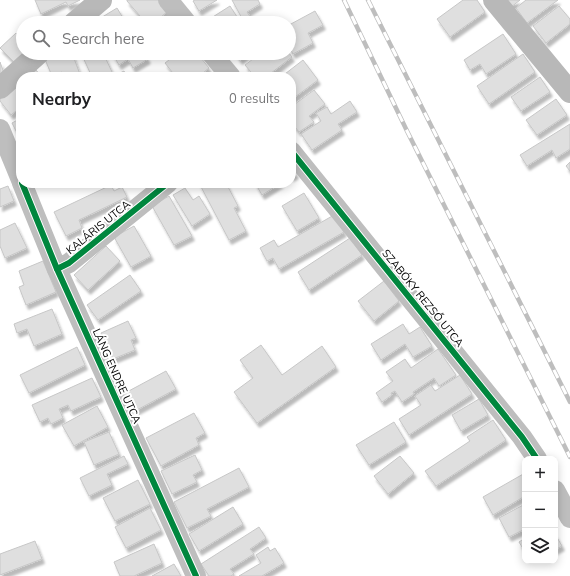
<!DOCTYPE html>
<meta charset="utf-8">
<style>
body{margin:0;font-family:Mulish,sans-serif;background:#f2f2f2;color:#202124}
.controls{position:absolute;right:12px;bottom:12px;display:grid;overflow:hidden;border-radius:8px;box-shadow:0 2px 10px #0003}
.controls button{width:36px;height:36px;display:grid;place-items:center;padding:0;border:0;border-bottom:1px solid #e0e0e0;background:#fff;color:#202124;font:20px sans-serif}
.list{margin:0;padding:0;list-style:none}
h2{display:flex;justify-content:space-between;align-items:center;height:52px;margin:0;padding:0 16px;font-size:17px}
h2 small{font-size:13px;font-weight:400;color:#757577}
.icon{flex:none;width:22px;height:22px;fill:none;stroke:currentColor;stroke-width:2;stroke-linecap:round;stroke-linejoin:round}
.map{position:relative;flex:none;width:570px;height:576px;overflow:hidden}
.search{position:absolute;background:#fff;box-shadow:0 2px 10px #0003;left:16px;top:16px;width:280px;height:44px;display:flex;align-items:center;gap:10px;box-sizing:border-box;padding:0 14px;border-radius:22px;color:#757577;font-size:15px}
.panel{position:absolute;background:#fff;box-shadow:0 2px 10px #0003;left:16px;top:72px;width:280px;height:116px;border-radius:16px}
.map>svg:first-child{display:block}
.building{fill:#dfdfdf;stroke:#c7c7c7;filter:url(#shadow)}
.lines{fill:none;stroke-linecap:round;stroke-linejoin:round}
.street{stroke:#bebebe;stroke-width:20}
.secondary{stroke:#b8b8b8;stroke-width:22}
.rail-casing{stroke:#bebebe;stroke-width:4.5}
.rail{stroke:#fff;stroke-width:3;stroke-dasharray:9;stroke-linecap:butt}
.cycleway-casing{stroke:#fff;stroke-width:8}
.cycleway{stroke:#00873e;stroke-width:6}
.labels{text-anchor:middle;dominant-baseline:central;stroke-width:4;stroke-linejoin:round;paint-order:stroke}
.street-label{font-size:11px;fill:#000;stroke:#fff}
</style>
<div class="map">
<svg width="570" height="576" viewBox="0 0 570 576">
<defs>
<filter id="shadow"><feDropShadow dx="2.5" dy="4.5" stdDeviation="1" flood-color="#0004"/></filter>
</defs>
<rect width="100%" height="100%" fill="#fff"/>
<g class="building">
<polygon points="35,0 80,0 68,6 66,2 41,14"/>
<polygon points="127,0 159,0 168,11 154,23 146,23 127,1"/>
<polygon points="195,0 217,0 199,11 193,1"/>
<polygon points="232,0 258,0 260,4 247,12 251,18 244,22"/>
<polygon points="463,0 477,0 485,12 450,37 437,19"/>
<polygon points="503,0 520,0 510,8"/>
<polygon points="526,0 558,0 527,23 516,8"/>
<polygon points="230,6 241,23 211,23 208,20"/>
<polygon points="559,6 570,19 570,24 546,43 533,26"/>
<polygon points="117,8 126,23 101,23 99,19"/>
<polygon points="315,11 323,25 308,33 313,43 293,54 289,47 289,25"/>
<polygon points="16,33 23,41 23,53 14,62 0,48"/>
<polygon points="503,34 516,54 486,74 480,64 470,70 464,60"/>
<polygon points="56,53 72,53 81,77 64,77 62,72 52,76 44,57"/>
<polygon points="81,53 103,53 114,76 124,71 127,77 92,77"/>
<polygon points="112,53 144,53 148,59 133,68 128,59 119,65"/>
<polygon points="178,53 197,53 209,68 198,77 176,77 165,63"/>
<polygon points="235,53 249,53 240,60"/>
<polygon points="261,53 289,53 292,57 266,77 255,77 245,65"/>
<polygon points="523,54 535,72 489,104 477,86"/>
<polygon points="303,60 318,80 291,100 291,77 281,77"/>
<polygon points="0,62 4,73 0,74"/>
<polygon points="35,69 42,77 25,77"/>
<polygon points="540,77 550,92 521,111 511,97"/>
<polygon points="21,80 21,107 11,115 0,101 0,97"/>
<polygon points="314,90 325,104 309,116 314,122 299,132 291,122 291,107"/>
<polygon points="556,99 567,115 537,135 526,120"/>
<polygon points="350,101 357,112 338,124 342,130 312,150 301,134 321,121 316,113 327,107 331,114"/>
<polygon points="21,118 21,141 12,123"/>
<polygon points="570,124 570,149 556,158 552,150 527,166 520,155"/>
<polygon points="570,162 570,171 566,166"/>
<polygon points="291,167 296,174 291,177"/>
<polygon points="199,183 226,183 238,206 234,208 246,231 229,240"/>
<polygon points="255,183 281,183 262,195"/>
<polygon points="111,185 114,191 122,187 127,197 79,220 82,228 66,236 54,212"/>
<polygon points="8,186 14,201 0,207 0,189"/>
<polygon points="185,188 193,200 199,196 210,214 192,226 173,195"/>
<polygon points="304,193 319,218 297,231 282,206"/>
<polygon points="169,196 192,236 174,245 152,206"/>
<polygon points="334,215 344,232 279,269 273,258 267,261 260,248 274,240 278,247"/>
<polygon points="15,223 27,248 5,258 0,246 0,230"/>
<polygon points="134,226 151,256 131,267 114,237"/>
<polygon points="350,238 362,255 309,290 298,272"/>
<polygon points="106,246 120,261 88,290 74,275"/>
<polygon points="43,261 56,292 26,305 19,287 24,285 19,271"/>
<polygon points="130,275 141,291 98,320 87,305"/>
<polygon points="384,281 399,301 374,321 358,301"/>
<polygon points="52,309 62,334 34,346 27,329 17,333 14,324"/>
<polygon points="128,321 136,338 131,340 135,350 113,359 101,333"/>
<polygon points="403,324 409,334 420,327 432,346 413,357 405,344 381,360 371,344"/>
<polygon points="261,345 282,375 322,346 336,367 257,423 234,392 253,378 240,360"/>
<polygon points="77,347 85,365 29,393 20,375"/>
<polygon points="438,349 456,375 439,386 434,378 413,392 414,394 402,402 395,391 391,393 392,395 382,402 376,393 393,381 386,372 405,359 411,368"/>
<polygon points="166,371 176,389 135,411 125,393"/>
<polygon points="460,375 472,394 409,435 399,419 421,405 415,396 431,385 435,391"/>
<polygon points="92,378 101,397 71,411 68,405 59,409 63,418 51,424 48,418 40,422 32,405"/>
<polygon points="479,399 488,415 461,431 452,415"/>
<polygon points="97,406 108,427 74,446 62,425"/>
<polygon points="194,413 205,433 196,438 199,445 161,466 146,438"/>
<polygon points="493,420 506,440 436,486 425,471 470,441 467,437"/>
<polygon points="394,422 406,442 369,465 356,445"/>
<polygon points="109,432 119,454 94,465 84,442"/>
<polygon points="195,455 202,470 193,475 197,482 172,494 161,471"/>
<polygon points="124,456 128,464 107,474 112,485 89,496 80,478"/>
<polygon points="400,456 414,473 388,494 374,476"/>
<polygon points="239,468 249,487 207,509 211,516 187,528 174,502"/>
<polygon points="525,473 525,496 493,515 483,497"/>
<polygon points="138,480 150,504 115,521 103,498"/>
<polygon points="525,504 525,529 509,537 499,518"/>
<polygon points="233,507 243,524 199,551 189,534"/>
<polygon points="150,508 161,530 126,548 115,527"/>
<polygon points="259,527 266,538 250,549 254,554 230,569 234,574 231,576 209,576 201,564"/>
<polygon points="555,534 562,546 555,550"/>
<polygon points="525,538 525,552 519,542"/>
<polygon points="35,541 42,559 0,575 0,554"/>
<polygon points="154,544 162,563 134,576 120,576 114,562"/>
<polygon points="268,547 270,551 275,548 284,563 262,576 239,576 261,563 256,555"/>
<polygon points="174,564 181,576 152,576"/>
</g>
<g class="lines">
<g class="street">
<polyline points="168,0 187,23"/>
<polyline points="211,53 231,77"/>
<polyline points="0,129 21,180"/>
<polyline points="291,151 522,437 537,459"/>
<polyline points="22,183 57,269 196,576"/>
<polyline points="57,269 69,263 168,183"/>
<polyline points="555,490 570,518"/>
</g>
<g class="secondary">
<polyline points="494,0 570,92"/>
<polyline points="74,23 101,0"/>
<polyline points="0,88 39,53"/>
</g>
<defs>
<g id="rail">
<polyline points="344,0 407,131 570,457"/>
<polyline points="368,0 570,402"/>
</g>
</defs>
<use href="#rail" class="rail-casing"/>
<use href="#rail" class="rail"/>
<defs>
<g id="cycleway">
<polyline points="291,151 522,437 537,459"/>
<polyline points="22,183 57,269 196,576"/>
<polyline points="57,269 69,263 168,183"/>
</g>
</defs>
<use href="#cycleway" class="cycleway-casing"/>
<use href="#cycleway" class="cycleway"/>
</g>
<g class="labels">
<g class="street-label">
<text transform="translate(98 227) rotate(-39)">KALÁRIS UTCA</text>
<text transform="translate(423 298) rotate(51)">SZABÓKY REZSŐ UTCA</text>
<text transform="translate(117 376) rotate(66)">LÁNG ENDRE UTCA</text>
</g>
</g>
</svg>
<div class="controls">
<button>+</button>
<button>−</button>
<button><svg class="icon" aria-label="layers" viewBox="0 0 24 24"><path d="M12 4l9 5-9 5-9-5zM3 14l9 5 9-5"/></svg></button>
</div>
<div class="search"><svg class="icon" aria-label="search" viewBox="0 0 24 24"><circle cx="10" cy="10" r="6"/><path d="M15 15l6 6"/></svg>Search here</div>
<section class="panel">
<h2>Nearby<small>0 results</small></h2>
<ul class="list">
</ul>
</section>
</div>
